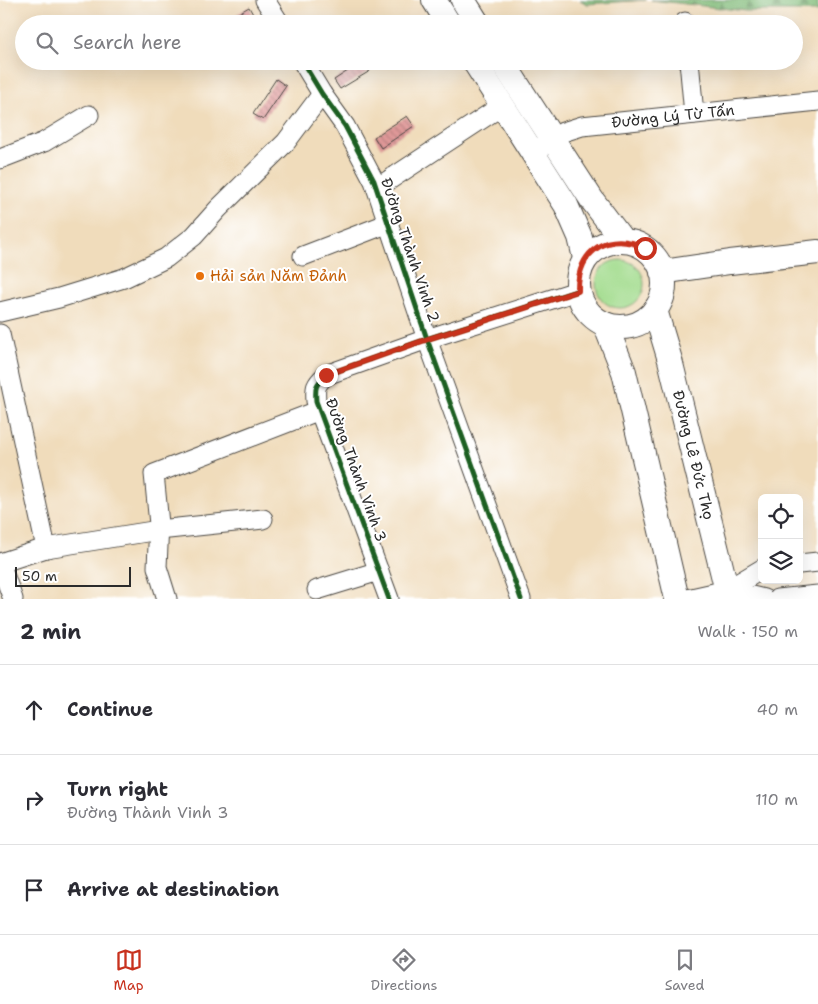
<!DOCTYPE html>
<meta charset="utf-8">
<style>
body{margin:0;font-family:"Shantell Sans",sans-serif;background:#f2f2f3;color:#2b2b33}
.controls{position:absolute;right:15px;bottom:15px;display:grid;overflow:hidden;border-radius:8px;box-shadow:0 5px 20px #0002}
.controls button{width:45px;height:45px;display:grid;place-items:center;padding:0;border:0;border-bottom:1px solid #e1e1e2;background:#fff;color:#2b2b33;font:25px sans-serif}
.scale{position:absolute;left:15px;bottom:12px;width:116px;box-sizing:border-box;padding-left:5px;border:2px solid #2b2b2b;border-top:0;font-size:14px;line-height:18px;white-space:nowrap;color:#2b2b2b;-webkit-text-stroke:4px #fff;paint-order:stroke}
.stop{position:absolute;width:15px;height:15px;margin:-11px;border:4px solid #c8321e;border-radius:50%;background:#fff}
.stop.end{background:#c8321e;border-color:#fff;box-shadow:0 1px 5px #0008}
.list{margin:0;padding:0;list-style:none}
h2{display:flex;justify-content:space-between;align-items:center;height:65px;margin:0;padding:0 20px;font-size:21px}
h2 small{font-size:16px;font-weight:400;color:#7c7c81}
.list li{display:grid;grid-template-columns:32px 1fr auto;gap:15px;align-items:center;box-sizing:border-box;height:90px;padding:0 20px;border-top:1px solid #e1e1e2}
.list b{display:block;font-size:19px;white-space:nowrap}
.list p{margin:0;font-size:16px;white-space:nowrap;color:#7c7c81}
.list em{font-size:16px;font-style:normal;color:#7c7c81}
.icon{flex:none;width:28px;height:28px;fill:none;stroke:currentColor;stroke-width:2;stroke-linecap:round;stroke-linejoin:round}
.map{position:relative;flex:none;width:818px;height:599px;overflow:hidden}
.search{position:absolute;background:#fff;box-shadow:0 5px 20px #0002;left:15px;right:15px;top:15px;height:55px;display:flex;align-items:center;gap:12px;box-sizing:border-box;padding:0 18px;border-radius:28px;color:#7c7c81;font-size:19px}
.sheet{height:335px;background:#fff}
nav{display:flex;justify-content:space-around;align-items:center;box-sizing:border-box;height:70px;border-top:1px solid #e1e1e2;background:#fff;font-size:14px;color:#7c7c81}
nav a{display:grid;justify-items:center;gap:2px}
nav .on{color:#c8321e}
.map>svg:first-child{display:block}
.grass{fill:#a3dc8e;stroke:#67845c}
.forest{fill:url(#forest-firs);stroke:#567452}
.building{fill:url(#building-back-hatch)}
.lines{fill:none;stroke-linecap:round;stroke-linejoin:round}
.minor-casing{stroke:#494641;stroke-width:21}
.major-casing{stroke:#494641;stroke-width:26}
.minor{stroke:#fff;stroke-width:19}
.major{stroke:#fff;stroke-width:24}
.cycleway-casing{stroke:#fff;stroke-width:8}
.cycleway{stroke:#1b5e20;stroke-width:5}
.route{stroke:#c8321e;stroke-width:6}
.food-dot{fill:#e8710a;stroke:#fff;stroke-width:2}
.labels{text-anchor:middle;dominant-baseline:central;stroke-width:4;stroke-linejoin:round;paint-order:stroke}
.street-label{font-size:15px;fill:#2b2b2b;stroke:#fff}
.food-label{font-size:15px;fill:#c56008;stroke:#fff;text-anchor:start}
</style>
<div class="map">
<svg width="818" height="599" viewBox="0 0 818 599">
<defs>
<pattern id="forest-firs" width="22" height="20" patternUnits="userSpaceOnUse" patternTransform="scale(1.25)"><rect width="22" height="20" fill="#82bc79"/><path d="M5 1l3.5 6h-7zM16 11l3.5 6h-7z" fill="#6b9963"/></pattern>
<pattern id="building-back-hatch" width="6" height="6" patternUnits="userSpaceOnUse" patternTransform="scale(1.25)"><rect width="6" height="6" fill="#e09999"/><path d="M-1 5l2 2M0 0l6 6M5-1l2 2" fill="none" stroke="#b67d7d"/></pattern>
</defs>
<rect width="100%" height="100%" fill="#fff"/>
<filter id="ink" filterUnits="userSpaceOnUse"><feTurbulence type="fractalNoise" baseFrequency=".02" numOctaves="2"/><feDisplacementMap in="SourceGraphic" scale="10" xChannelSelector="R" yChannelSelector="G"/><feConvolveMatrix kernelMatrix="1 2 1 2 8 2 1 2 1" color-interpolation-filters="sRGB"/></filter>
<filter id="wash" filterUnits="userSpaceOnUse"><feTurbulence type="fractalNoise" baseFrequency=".0096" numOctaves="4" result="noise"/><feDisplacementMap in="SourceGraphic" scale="20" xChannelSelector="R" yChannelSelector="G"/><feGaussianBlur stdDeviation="1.12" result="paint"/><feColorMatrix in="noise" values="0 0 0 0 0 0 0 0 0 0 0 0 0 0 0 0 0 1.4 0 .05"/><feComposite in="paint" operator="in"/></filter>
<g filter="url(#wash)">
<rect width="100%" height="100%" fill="#f0dcbb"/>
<circle class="grass" cx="620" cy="284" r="24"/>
<g class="forest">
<polygon points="580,0 646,0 587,4"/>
<polygon points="651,0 818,0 818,11 746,11"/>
</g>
<g id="blocks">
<g class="building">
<polygon points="249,7 255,18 246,24 227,24 225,21"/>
<polygon points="363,61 370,71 340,89 334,80"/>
<polygon points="276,79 286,86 263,120 253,114"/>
<polygon points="407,116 414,126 381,148 374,137"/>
</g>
</g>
</g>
<g filter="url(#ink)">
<use href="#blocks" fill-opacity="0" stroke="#494641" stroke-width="1"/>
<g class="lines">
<defs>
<g id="minor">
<polyline points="265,0 280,24"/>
<polyline points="685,22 685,24"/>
<polyline points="302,61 322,94 345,126 374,181 427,339 521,599"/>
<polyline points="689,61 694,114"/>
<path id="s1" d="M541,147L563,132L582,126L818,101"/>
<polyline points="0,159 44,142 89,115"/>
<polyline points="377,188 503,105"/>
<polyline points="303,256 389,223"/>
<polyline points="0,312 59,298 124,278 166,258 194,236 218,209 286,142 322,94"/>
<polyline points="0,334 46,548"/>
<polyline points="0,563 46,548 159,530 263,519"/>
<polyline points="0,563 13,599"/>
<polyline points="799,564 818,562"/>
<polyline points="317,590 379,571"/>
<polyline points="727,590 764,599"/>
<polyline points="167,599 157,567 159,524 154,474 320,410"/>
<path d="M389,599L316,401C315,387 315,385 326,375L427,339L577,291"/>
<polyline points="687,599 727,590 762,569"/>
<polyline points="777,599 818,595"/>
</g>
<g id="major">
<polyline points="434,0 449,24"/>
<polyline points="463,0 478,24"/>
<polyline points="474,61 566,205 580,237 585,258"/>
<polyline points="502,61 592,200 623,241"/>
<circle cx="621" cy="284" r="43"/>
<polyline points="662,272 730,262 818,252"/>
<path id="s2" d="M655,310L670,360L729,599"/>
<polyline points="605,324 624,372 677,599"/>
</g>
</defs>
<use href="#minor" class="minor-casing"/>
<use href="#major" class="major-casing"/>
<use href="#minor" class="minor"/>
<use href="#major" class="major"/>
<defs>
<g id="cycleway">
<polyline points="302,61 322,94 345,126 374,181 427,339 521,599"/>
<path d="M389,599L316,401C315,387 315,385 326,375L427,339L577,291"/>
</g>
</defs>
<use href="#cycleway" class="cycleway-casing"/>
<use href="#cycleway" class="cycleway"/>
</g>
</g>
<g class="lines" filter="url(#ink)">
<path class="route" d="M326,375L428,339L578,291C577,250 609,230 645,248"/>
</g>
<circle class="food-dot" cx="200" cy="276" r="5"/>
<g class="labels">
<g class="street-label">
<text stroke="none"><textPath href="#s1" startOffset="138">Đường Lý Từ Tấn</textPath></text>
<text transform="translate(410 250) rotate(71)">Đường Thành Vinh 2</text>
<text stroke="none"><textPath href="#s2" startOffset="150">Đường Lê Đức Thọ</textPath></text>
<text transform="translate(356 470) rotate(70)">Đường Thành Vinh 3</text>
</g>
<g class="food-label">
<text x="210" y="276">Hải sản Năm Đảnh</text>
</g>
</g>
</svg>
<div class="controls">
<button><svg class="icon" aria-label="locate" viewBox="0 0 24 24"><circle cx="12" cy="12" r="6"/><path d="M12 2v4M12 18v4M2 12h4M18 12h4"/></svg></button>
<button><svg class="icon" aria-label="layers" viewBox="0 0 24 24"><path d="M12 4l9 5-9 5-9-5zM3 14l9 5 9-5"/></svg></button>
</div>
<div class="scale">50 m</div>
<div class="stop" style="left:645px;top:248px"></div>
<div class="stop end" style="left:326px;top:375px"></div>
<div class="search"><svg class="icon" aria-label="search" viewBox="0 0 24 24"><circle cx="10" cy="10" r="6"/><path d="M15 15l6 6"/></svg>Search here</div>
</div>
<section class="sheet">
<h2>2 min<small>Walk · 150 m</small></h2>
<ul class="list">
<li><svg class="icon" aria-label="ahead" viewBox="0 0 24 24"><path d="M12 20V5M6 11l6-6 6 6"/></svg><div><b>Continue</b></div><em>40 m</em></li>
<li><svg class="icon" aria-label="right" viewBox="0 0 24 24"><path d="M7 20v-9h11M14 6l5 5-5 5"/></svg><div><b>Turn right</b><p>Đường Thành Vinh 3</p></div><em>110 m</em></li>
<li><svg class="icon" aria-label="arrive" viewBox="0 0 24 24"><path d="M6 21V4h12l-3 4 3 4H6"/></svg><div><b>Arrive at destination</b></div></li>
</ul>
</section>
<nav>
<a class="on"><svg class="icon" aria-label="map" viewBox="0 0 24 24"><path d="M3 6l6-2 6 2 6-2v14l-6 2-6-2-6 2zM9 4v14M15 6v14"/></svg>Map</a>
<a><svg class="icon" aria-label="directions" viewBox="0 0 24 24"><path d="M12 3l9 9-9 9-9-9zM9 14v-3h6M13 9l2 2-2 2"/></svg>Directions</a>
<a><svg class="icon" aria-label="saved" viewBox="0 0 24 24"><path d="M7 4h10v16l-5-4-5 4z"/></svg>Saved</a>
</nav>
